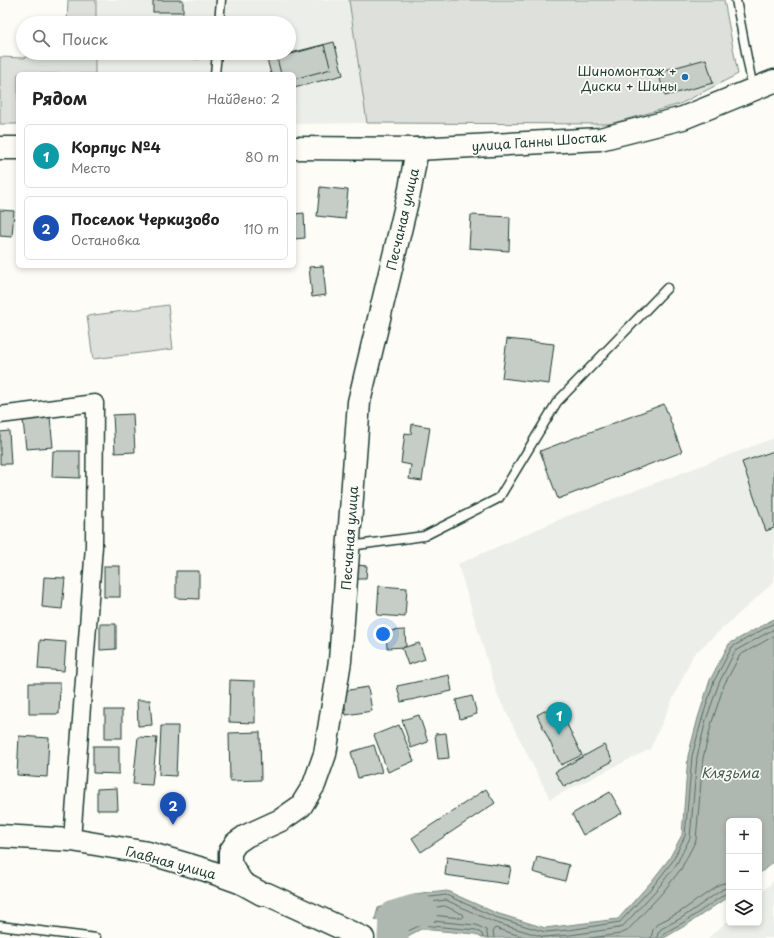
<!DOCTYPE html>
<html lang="ru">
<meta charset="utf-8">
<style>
body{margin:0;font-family:"Playpen Sans",sans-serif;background:#f2f2f2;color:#222}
.controls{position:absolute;right:12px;bottom:12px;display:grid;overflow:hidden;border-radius:6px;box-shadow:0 2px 6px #0003}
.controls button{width:36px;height:36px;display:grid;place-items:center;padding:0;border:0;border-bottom:1px solid #e0e0e0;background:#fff;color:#222;font:20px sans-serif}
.you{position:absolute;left:383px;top:634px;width:14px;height:14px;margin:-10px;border:3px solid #fff;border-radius:50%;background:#1a73e8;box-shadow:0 0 0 6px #1a73e833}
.badge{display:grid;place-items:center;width:26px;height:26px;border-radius:50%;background:#d93025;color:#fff;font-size:13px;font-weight:700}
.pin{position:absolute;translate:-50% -33px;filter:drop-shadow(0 1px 2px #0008)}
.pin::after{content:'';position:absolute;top:21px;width:14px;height:12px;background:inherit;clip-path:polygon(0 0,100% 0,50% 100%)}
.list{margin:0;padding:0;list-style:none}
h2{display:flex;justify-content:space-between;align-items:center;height:52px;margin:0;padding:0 16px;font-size:17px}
h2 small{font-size:13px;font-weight:400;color:#767676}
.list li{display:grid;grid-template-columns:26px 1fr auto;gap:12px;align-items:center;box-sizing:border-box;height:64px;margin:0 8px 8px;padding:0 8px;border:1px solid #e0e0e0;border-radius:6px}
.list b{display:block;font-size:15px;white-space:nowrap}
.list p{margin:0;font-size:13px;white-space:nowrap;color:#767676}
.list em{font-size:13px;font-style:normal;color:#767676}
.icon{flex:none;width:22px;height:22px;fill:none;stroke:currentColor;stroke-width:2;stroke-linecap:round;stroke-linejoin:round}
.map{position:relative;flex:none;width:774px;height:938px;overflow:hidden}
.search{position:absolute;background:#fff;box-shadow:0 2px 6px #0003;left:16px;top:16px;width:280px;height:44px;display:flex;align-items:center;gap:10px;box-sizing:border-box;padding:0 14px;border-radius:22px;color:#767676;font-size:15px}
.panel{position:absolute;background:#fff;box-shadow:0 2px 6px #0003;left:16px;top:72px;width:280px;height:196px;border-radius:6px}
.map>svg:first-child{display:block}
.built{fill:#eceee9}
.green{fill:#dde0db;stroke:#7e8e88}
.water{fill:#aeb8b1;stroke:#75877f}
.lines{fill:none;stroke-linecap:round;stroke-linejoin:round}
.shore{stroke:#586e66;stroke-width:1}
.river{stroke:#aeb8b1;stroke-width:31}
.building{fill:#c6cdc7;stroke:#1f3d34}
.lane-casing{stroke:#1f3d34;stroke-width:11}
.street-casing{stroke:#1f3d34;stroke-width:19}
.secondary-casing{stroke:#1f3d34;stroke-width:25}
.lane{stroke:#fdfcf7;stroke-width:8}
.street{stroke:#fdfcf7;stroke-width:16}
.secondary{stroke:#fdfcf7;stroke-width:22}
.poi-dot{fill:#1f6fb2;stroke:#fdfcf7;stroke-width:1.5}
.labels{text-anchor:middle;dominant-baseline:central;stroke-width:3.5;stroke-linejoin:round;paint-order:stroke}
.poi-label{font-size:13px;fill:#1f3d34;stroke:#fdfcf7;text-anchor:end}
.street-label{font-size:13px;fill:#1f3d34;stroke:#fdfcf7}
.water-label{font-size:14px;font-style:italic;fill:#435c53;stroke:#fdfcf7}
</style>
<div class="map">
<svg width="774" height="938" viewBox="0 0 774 938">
<rect width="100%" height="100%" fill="#fdfcf7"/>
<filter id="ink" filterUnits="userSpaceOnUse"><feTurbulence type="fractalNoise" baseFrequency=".025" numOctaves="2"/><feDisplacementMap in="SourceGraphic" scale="8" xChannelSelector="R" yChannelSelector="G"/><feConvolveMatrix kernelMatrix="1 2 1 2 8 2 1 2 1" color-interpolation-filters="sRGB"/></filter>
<g filter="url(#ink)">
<g class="built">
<polygon points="96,0 349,0 367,123 294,124 294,74 95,74 95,53 289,53 289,23 96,23"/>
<polygon points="774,438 774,582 693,655 650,749 550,799 498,696 458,564 565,517"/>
<polygon points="774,881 774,938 708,938 729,920 729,923 759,923 759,894"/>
</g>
<g class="green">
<polygon points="68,0 96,0 96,23 67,23"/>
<polygon points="349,0 724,0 738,74 680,104 610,124 367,123"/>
<polygon points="36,53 95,53 95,74 18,74 18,124 0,124 0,57 24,58"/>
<polygon points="168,305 173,349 93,359 87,316"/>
</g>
<polygon class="water" points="774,619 774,861 759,874 759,821 729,821 729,896 688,924 664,938 482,938 475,934 421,929 406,937 375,919 378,908 414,895 447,891 496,913 545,928 618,919 651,882 669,859 682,835 688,756 698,718 710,680 729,644"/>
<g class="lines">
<g class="shore">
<polygon points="445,906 462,914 463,917 461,918 421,914 407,920 403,917 404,915 418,910"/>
<polyline points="483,938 482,934 476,930 421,925 406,932 381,918 380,916 382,911 415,899 446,895 495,917 545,932 569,930 620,922 654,885 672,862 685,836 692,756 702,719 714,681 732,647 774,623"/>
<polyline points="488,938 486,930 476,925 422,920 406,927 389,917 388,915 416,904 446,900 493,922 544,937 570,935 619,928 623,926 658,888 676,865 690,838 697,757 706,720 719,683 735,651 774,629"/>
<polyline points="494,938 493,930 495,928 527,938"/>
<polyline points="590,938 620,934 627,931 663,892 681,869 696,840 703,758 712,722 724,685 740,655 774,636"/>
<polyline points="651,938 653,930 657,924 680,912 720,884 729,882"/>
<polyline points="657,938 658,933 661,929 683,917 723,889 729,888"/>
<polyline points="662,938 664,933 686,921 725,894 729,893"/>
</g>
<polyline class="river" points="393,938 394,916 414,910 422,911"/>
</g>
<g class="building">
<rect x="153" y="0" width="30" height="12"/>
<polygon points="334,42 343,75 294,88 294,74 271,74 267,59"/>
<polygon points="324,45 331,69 294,79 294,74 281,74 277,58"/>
<polygon points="184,53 199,53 199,59 184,58"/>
<polygon points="706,59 713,83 665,96 658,72"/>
<polygon points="320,187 348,190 345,219 317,216"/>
<polygon points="0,210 14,211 12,237 0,236"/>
<polygon points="304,213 305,238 294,239 294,214"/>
<polygon points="471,215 510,217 509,251 469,248"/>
<polygon points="323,266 326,295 312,297 309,267"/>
<polygon points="507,339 554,344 549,384 502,378"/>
<polygon points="664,404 682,452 558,499 540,451"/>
<polygon points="133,414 135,452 115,453 113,415"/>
<polygon points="50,417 53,447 26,449 23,420"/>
<polygon points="412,424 430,427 422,481 409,479 411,465 401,463 405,433 411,434"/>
<polygon points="9,431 11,464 0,464 0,432"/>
<polygon points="53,451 80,451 80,478 52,477"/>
<polygon points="774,451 774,528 766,531 742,462"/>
<polygon points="357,565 367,566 366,579 356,579"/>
<rect x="104" y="566" width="16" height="31"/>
<polygon points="176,571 199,571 199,599 176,598"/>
<polygon points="44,577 65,578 62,609 42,607"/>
<polygon points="379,586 407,588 405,617 377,615"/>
<polygon points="100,624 116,624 116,649 100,650"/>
<polygon points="405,630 406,647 387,648 386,631"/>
<polygon points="40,640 66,642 64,671 38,669"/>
<polygon points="419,643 425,659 408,665 402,648"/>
<polygon points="449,675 452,691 401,702 397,686"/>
<polygon points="230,680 255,681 255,723 229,722"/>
<polygon points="29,683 60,683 59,714 29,714"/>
<polygon points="368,687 372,711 346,715 343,691"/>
<polygon points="472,696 477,714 460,719 456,700"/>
<polygon points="137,700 150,700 152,725 138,726"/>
<polygon points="557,704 582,755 561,765 537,715"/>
<rect x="105" y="710" width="17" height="28"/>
<polygon points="419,715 428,742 411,748 402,720"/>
<polygon points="399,725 414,761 388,772 374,735"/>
<polygon points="161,726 178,726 176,776 159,775"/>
<polygon points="260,732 261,780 230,781 229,733"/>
<polygon points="446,733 449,758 438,759 435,734"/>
<polygon points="19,736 49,738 47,777 17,775"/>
<polygon points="138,737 157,738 152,785 133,784"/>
<polygon points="374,745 382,772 358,778 351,752"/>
<polygon points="604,745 613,761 564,787 555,772"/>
<polygon points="93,746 119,746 119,774 93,773"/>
<polygon points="117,788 118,810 97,810 97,789"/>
<polygon points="486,789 495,803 421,852 412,838"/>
<polygon points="610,792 622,813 583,835 572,814"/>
<polygon points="447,857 511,867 508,884 445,875"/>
<polygon points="537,857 569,865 565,881 533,872"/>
</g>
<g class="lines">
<defs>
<g id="lane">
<polyline points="736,0 753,89"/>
<polyline points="219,23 221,0"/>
<polyline points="215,74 217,53"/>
<polyline points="350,546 424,536 499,498 557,402 667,288"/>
<polyline points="0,926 96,938"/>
</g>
<polyline id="street" points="0,415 95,403 94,546 72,840"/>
<g id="secondary">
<polyline points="0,148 18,148"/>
<polyline points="294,148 417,149 600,139 683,118 774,81"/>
<polyline points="0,836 72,840 148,853 206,870 242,883 262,894 267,894 363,938"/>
<polyline points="242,883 230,863 230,852 236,843 246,836 281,820 301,806 314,785 325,754 340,661 359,402 410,189 417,149"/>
</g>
</defs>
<use href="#lane" class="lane-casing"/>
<use href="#street" class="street-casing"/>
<use href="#secondary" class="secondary-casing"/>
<use href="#lane" class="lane"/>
<use href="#street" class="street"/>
<use href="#secondary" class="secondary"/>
</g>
</g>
<circle class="poi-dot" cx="685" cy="77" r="4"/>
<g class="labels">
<g class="poi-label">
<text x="677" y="70">Шиномонтаж +<tspan x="677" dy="15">Диски + Шины</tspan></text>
</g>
<g class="street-label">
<text transform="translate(539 141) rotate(-4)">улица Ганны Шостак</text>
<text transform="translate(402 219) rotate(-77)">Песчаная улица</text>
<text transform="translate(349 538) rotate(-86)">Песчаная улица</text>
<text transform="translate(171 862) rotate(15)">Главная улица</text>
</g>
<g class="water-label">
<text x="730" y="772">Клязьма</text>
</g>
</g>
</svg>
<div class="controls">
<button>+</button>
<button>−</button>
<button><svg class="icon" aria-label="layers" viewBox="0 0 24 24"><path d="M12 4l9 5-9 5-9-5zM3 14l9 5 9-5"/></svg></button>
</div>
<div class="you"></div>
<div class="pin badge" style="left:559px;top:735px;background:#0f9aa8">1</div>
<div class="pin badge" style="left:173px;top:825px;background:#1a4fb4">2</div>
<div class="search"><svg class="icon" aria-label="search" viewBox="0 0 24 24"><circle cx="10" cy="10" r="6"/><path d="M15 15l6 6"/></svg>Поиск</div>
<section class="panel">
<h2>Рядом<small>Найдено: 2</small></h2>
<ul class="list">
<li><span class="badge" style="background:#0f9aa8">1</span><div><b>Корпус №4</b><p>Место</p></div><em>80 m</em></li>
<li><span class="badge" style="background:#1a4fb4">2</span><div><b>Поселок Черкизово</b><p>Остановка</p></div><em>110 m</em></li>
</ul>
</section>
</div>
